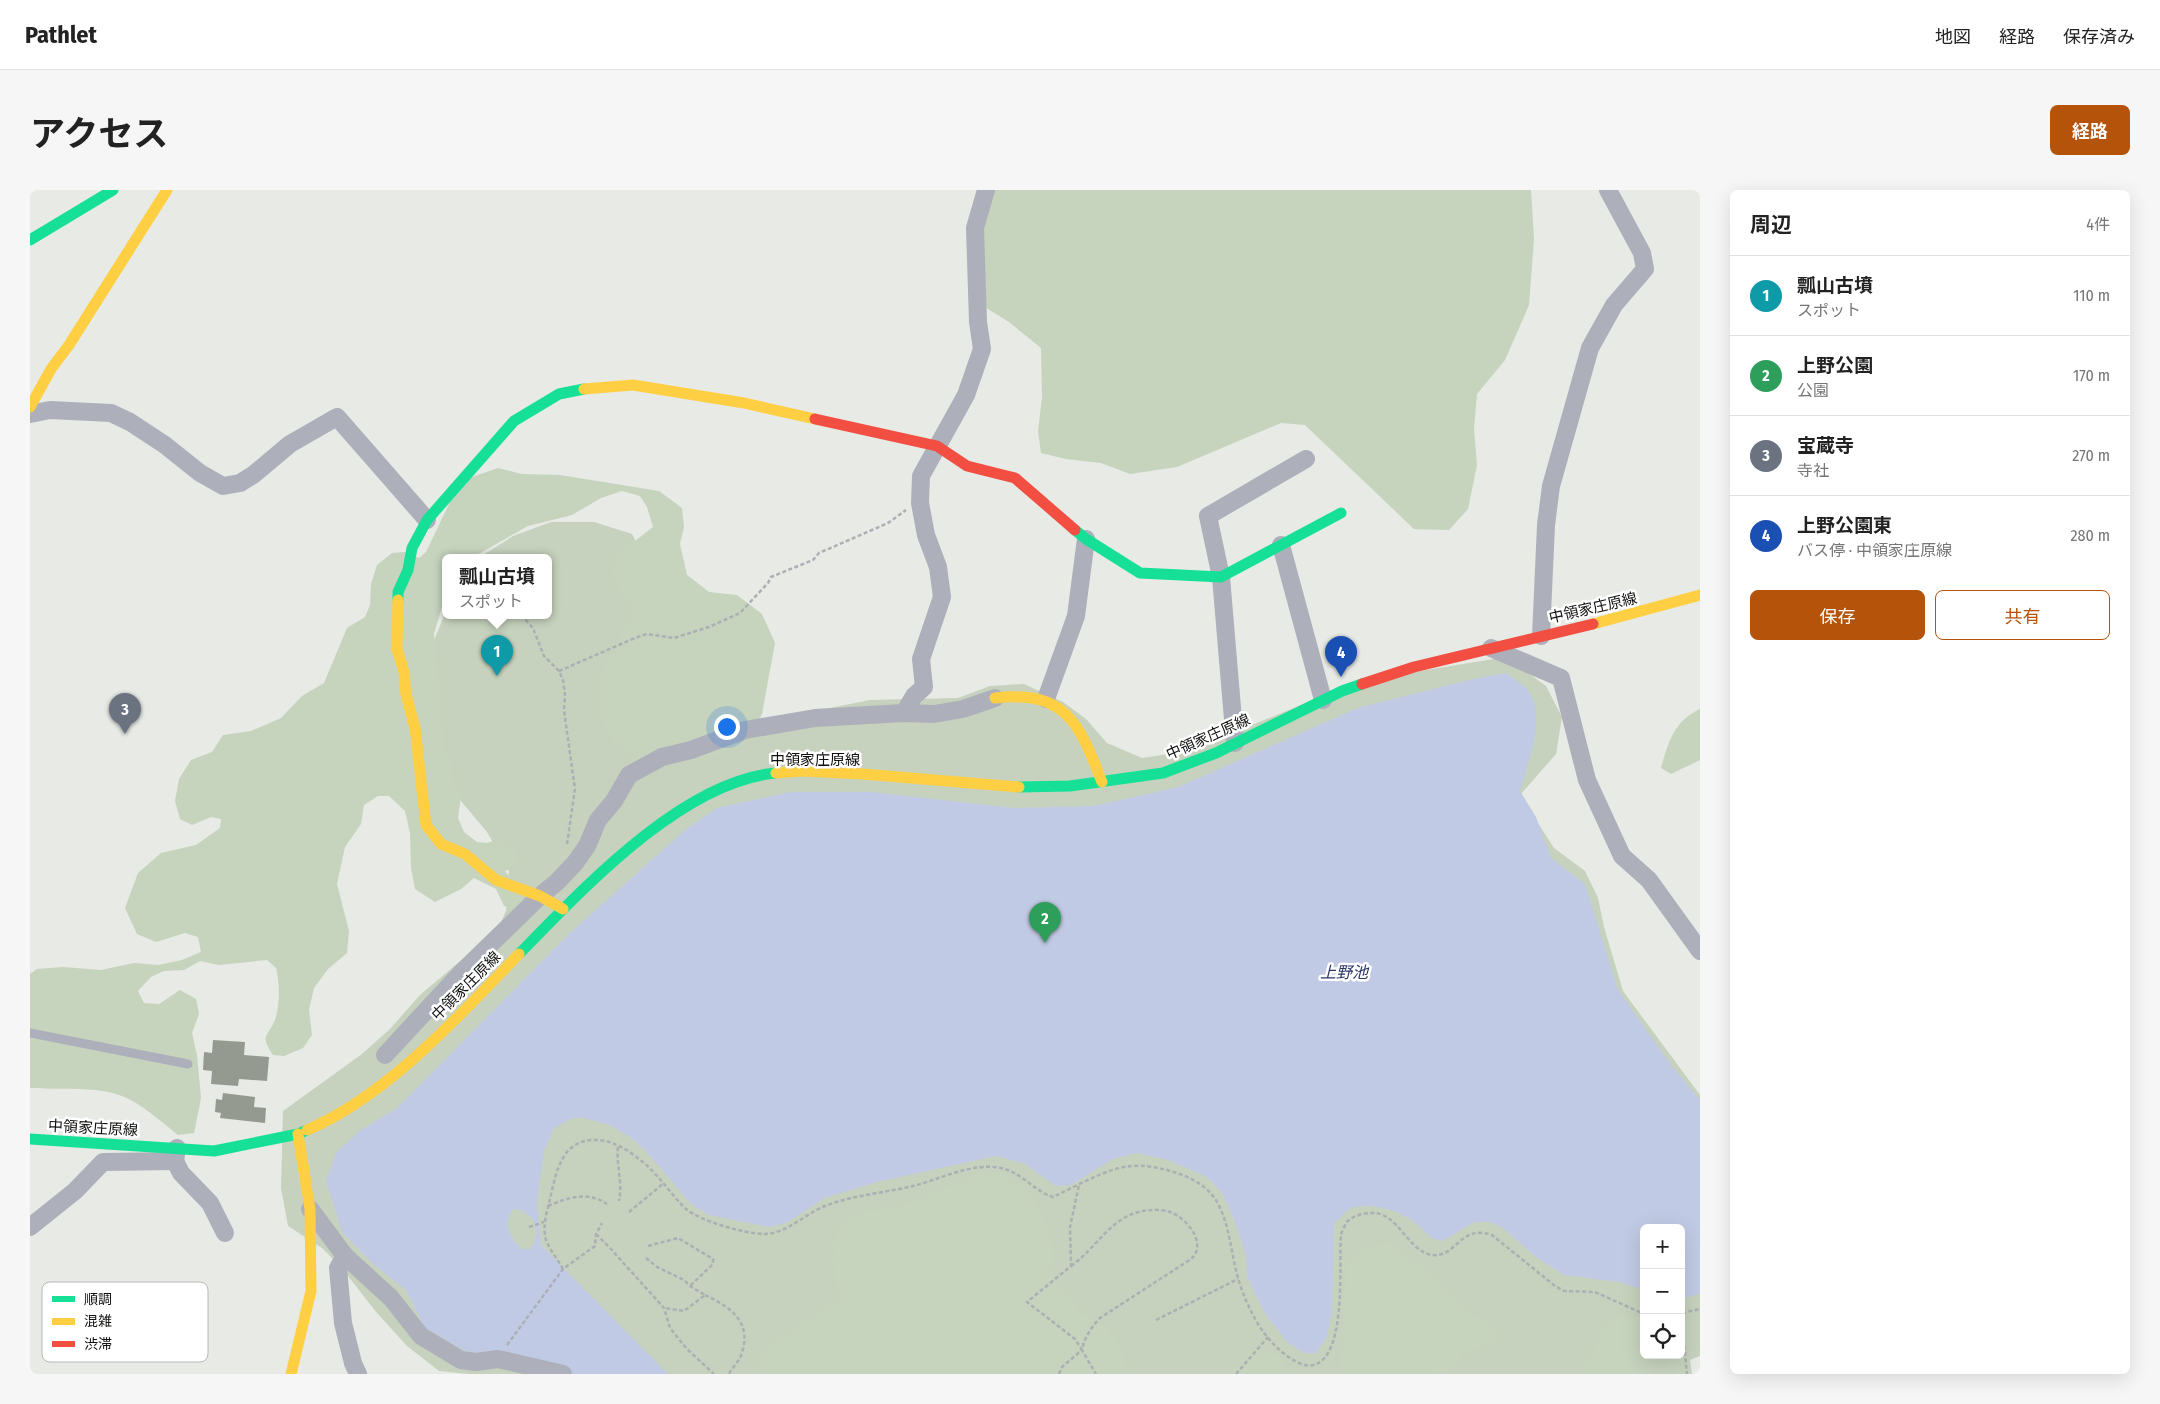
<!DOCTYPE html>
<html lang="ja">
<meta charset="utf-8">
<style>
body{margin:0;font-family:"Fira Sans Condensed","Noto Sans JP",sans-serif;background:#f6f6f6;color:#222}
.controls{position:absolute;right:15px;bottom:15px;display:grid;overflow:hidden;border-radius:8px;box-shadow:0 5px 20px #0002}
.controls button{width:45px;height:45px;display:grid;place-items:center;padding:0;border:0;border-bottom:1px solid #e0e0e0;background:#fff;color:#222;font:25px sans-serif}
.you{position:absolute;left:696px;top:536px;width:18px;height:18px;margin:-12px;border:4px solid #fff;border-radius:50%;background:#1a73e8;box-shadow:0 0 0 8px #1a73e833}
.badge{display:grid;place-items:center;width:32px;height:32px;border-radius:50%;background:#b45309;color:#fff;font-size:16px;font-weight:700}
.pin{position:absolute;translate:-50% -41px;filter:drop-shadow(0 1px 2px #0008)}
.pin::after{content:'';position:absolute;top:26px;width:18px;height:15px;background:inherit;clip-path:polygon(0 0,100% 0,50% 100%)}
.popup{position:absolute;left:412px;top:364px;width:110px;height:65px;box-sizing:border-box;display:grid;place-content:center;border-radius:8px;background:#fff;filter:drop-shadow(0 1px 4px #0005);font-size:16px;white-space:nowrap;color:#767676}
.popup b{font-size:19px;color:#222}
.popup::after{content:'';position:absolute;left:50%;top:100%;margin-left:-10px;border:10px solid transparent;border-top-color:#fff}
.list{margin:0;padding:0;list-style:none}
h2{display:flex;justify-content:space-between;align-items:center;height:65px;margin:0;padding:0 20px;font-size:21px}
h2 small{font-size:16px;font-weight:400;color:#767676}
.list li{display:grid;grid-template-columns:32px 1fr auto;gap:15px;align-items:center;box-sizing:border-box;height:80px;padding:0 20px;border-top:1px solid #e0e0e0}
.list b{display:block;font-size:19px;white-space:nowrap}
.list p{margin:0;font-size:16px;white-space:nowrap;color:#767676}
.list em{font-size:16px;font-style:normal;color:#767676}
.actions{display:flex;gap:10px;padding:15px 20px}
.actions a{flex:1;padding:11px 0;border:1px solid #b45309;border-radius:8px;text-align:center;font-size:18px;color:#b45309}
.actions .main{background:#b45309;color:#fff}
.icon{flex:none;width:28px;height:28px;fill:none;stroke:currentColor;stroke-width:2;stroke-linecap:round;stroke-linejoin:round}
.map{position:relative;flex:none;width:1670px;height:1184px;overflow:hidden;border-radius:8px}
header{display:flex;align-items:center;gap:30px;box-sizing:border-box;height:70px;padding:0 25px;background:#fff;border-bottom:1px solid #e0e0e0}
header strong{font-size:24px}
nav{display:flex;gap:28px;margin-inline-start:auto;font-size:18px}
.intro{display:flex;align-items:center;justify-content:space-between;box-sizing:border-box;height:120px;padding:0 30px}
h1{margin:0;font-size:35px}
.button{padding:12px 22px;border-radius:8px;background:#b45309;color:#fff;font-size:18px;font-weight:700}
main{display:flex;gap:30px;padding:0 30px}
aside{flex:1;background:#fff;border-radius:8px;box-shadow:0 5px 20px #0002}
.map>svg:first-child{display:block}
.green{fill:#c6d2bd;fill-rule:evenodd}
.forest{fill:#c6d3bd}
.water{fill:#c1cae4;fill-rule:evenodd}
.building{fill:#959a91}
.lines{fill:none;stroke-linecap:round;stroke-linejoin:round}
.path{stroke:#acafb3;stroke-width:2.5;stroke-dasharray:4 2.5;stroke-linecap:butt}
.lane{stroke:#adb0ba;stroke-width:9}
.street{stroke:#adb0ba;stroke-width:18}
.fast{stroke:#16e098;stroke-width:11}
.slow{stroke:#ffcf43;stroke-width:11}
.jam{stroke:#f24e42;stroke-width:11}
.labels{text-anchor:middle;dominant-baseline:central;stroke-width:5;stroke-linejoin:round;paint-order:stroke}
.street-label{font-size:15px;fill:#0f110e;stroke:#fff}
.water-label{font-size:16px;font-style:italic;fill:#2b3667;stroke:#fff}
.key{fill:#fff;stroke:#b7b8b7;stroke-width:1}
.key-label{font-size:14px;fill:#0f110e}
</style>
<header>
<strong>Pathlet</strong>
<nav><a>地図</a><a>経路</a><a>保存済み</a></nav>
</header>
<div class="intro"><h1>アクセス</h1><a class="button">経路</a></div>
<main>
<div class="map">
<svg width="1670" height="1184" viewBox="0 0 1670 1184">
<rect width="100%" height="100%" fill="#e7eae5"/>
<path class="green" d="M521,332H564L602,344L617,374L592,553L765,525L840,510L928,508L960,496L994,494L1033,512L1056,529L1077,553L1112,568L1159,561L1329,491L1476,467L1516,496L1532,527L1526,564L1490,605L1524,658L1555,681L1568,708L1574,737L1593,801L1670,905V1166L1660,1170L1662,1184H439L409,1181L377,1156L347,1123L311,1077L292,1058L258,1036L251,998L253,921L332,864L360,839L390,805L468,739L476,721L479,680L457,642L415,592L396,470L416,421V425H518V367H450L483,346ZM1614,1038H1651V1165H1614Z"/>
<g class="forest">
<polygon points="948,0 1501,0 1504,49 1499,115 1475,170 1447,204 1444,239 1447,275 1438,319 1419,340 1384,339 1275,235 1251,233 1147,277 1100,284 1071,273 1036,269 1011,263 1008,241 1012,208 1011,158 979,132 953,116"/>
<path d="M468,278L492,284L530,285L629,301L652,318L654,337L650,354L657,385L679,402L707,405L732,424L745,453L732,524L717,551L684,567L636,575L603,570L583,550L569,525L568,490L604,421L581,387L586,366L623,337L617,317L610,306L592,301L571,308L542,325L498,336L443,367H416V403L404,444L414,560L420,570L423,589L431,606L428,628L434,642L447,652L457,653L469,649L485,660L488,670L485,678L475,681L494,705L490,715L484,718L474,716L466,699L444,688L431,699L405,712L385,699L381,678L380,643L375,621L359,606H348L334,615L331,634L315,657L307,694L319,741L317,763L298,779L284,798L279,820L282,845L273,858L254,866L243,865C229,845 238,847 245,830C250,815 250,793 246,778L237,770L189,775L170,771L154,780L134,781L121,787L108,801L114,813L129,814L150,800L166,809L169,824L162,843L167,865L171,908L164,943L148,945C132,932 106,909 86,904C59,896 28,900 0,898V784L7,779L33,777L71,780L104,773L128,775L152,770L171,762L168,747L155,743L126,752L107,744L95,718L108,683L131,663L166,655L190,638L191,629L181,627L162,635L150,629L145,611L149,589L161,570L182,562L193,545L221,541L251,528L272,506L294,493L317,438L335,427L340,415L341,394L347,375L362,363L375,362L389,368L396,362L420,312L442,287Z"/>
<path d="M1670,519V570L1641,584L1631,578C1638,553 1644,531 1670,519Z"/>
<polygon points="950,984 976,985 1003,1008 1017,1039 1025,1063 1019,1082 1032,1100 1040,1104 1051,1124 1075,1137 1088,1152 1099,1184 726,1184 732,1161 810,1109 803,1073 804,1049 821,1025 882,1013"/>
<polygon points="1358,1052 1412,1094 1442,1124 1468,1138 1465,1153 1434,1163 1423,1177 1405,1184 1311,1184 1317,1072 1332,1059"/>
<polygon points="1590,1125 1614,1129 1614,1165 1648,1165 1652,1184 1547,1184 1563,1161 1574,1136"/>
<path d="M1221,1160C1242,1161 1252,1163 1258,1184H1199Z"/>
</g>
<path class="water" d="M1476,483C1482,488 1489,492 1495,497C1519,522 1498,572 1490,601L1506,627L1521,668L1555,694L1588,800L1642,876L1670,910V1104L1651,1109V1038H1614V1100L1589,1092L1534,1085L1506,1067L1473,1038L1461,1032H1444L1413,1051C1398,1048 1399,1045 1388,1035C1371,1021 1344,1012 1322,1018C1316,1020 1309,1029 1304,1034L1302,1121L1297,1147L1286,1163H1274L1257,1152L1234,1122L1217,1086L1216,1065L1206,1034L1192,1003L1177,987L1138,970L1106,963L1083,969L1041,995L1026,996L995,974L966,966L847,992L795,1008L756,1033L739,1037L679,1025L661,1014L615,960L600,947L580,935L554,928H543L524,938L514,961L507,1011L511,1055L638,1184H516L466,1161L439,1163L395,1138L376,1100L344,1075L312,1042L296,991L306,963L328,942L367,918L539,744L655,640L687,618L761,602H842L983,618L1064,616L1148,597L1328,518L1443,489ZM484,1019C504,1021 514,1042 500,1059H492C480,1049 471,1031 484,1019Z"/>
<g class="building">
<polygon points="183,850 215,852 214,865 239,867 237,891 209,889 208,896 181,894 182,881 173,880 174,862 182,863"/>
<polygon points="193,903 225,907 224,917 236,918 235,933 190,928 191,923 185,922 186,909 192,910"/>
</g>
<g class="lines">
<g class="path">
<polyline points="491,425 503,438 514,466 529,481 533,490 535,505 534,521 545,599 537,654"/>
<polyline points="529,481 605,448 617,444 644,448 679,437 710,423 738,393 741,387 783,370 789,363 858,333 876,320"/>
<path d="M588,957C586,976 593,992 589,1011"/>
<path d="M518,1016C539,1007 557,1001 577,1014"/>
<polyline points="599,1022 634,993"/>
<polyline points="499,1037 514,1032"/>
<polyline points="566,1044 580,1058 634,1118 640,1138 657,1159 684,1184"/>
<polyline points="618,1056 648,1048 683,1069 683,1074 660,1096"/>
<polyline points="616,1068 627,1077 654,1090 660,1096 675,1105 654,1121 634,1118"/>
<path d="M1041,1076C1063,1061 1076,1035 1102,1024C1113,1020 1128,1018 1140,1022C1157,1028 1178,1054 1161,1069L1070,1128C1061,1138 1055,1146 1052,1160L1045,1149L997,1112L1041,1076L1040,1037L1049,995"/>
<path d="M533,1079C528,1070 520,1060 516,1050C512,1036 517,1022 520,1009C526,983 531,949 566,950C589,950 614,971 629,988C638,998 646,1010 656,1019C670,1031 716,1044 734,1044C756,1044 775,1024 795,1016C823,1005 854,1003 883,996C911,989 942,972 971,978C991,982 1004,1001 1023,1007C1044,997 1067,984 1089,978C1106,974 1121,976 1137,980C1156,985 1177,994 1187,1012C1200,1035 1201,1064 1208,1088C1218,1122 1239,1162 1274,1175C1320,1184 1308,1068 1311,1046C1311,1042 1315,1035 1317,1032C1322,1026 1334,1023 1341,1023C1368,1021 1377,1061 1402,1065C1427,1068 1429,1034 1462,1045L1525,1096L1534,1101L1565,1102L1614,1124"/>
<path d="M675,1105C703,1118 724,1134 710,1168C707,1173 702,1178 699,1184"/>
<polyline points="1651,1123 1657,1184"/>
<polyline points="1652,1123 1670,1119"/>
<polyline points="1126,1130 1208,1089"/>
<polyline points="477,1155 533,1079 565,1056 566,1044 572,1033"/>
<polyline points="1029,1184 1032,1177 1052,1160 1066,1184"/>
<polyline points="1206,1184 1238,1147"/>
</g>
<polyline class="lane" points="0,843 158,874"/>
<g class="street">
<polyline points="0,224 20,220 81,223 100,232 135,255 170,283 193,296 210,293 223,285 260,254 307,227 397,330"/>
<polyline points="1251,355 1293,510"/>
<polyline points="1511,446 1516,335 1521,296 1560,158 1584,115 1615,79 1612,63 1578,0"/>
<polyline points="1461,458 1531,488 1557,590 1592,666 1619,690 1670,761"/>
<polyline points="1016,509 1046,426 1056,349"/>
<polyline points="874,523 884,506 894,497 891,469 912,407 908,377 896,345 890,313 891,286 936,205 952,159 948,132 945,38 956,0"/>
<polyline points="1205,553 1191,387 1178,326 1276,269"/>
<polyline points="355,865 430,784 510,706 527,692 545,673 557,656 568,630 584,611 599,585 632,567 661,560 715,540 785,528 874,523 904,524 933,519 965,508"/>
<polyline points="145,971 151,983 180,1013 195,1043"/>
<polyline points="280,1019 315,1066 361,1108 391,1146 431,1170 446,1172 468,1169 533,1184"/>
<polyline points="0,1037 45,1001 73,972 145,971 147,958"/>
<polyline points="315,1066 308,1078 313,1133 323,1173 328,1184"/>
</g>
<g class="fast">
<polyline points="0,50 83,0"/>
<polyline points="1045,340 1056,349 1110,383 1191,387 1311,323"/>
<polyline points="368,410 368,402 378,380 382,358 397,330 484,231 529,204 554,199"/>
<polyline points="989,597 1040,596 1133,583 1186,563 1312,501 1332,494"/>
<path d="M489,764C552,700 652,591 746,583"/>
<polyline points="0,949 184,961 268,944 277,940"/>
</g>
<g class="slow">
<polyline points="554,199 603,195 714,213 785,229"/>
<polyline points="0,217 21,179 39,155 137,0"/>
<polyline points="368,410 367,459 374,482 376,504 385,538 396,635 411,654 435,664 466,690 510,706 533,719"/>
<polyline points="1563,434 1670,405"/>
<path d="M965,508C1036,500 1049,533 1072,592"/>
<polyline points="746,583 773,581 833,584 989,597"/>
<path d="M277,940C357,906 429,826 489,764"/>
<polyline points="261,1184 281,1101 280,1019 268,944"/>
</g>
<g class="jam">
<polyline points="785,229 907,256 937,276 985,288 1045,340"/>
<polyline points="1332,494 1384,477 1563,434"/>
</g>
</g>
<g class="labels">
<g class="street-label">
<text transform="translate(1563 418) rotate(-13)">中領家庄原線</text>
<text transform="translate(1178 547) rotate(-24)">中領家庄原線</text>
<text x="785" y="570">中領家庄原線</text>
<text transform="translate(436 796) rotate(-45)">中領家庄原線</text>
<text transform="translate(63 938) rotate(3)">中領家庄原線</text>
</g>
<g class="water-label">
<text x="1314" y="782">上野池</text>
</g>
</g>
<rect x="12" y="1092" width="166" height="80" rx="8" class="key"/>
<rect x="22" y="1106" width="23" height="6" fill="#16e098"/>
<rect x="22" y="1128" width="23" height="7" fill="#ffcf43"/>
<rect x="22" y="1151" width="23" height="6" fill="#f24e42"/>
<g class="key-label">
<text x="54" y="1114">順調</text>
<text x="54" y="1136">混雑</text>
<text x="54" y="1159">渋滞</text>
</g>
</svg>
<div class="controls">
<button>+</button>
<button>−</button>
<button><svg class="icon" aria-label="locate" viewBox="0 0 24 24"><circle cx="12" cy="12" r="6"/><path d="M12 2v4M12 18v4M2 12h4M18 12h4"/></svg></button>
</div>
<div class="you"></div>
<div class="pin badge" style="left:467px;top:486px;background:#0f9aa8">1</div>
<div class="popup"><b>瓢山古墳</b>スポット</div>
<div class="pin badge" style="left:1015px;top:753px;background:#2e9e5b">2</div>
<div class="pin badge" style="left:95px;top:544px;background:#6b7280">3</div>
<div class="pin badge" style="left:1311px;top:487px;background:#1a4fb4">4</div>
</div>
<aside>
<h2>周辺<small>4件</small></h2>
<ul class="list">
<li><span class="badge" style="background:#0f9aa8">1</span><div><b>瓢山古墳</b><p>スポット</p></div><em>110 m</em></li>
<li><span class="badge" style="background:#2e9e5b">2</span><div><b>上野公園</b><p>公園</p></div><em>170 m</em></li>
<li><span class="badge" style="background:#6b7280">3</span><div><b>宝蔵寺</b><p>寺社</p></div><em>270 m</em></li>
<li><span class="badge" style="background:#1a4fb4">4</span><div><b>上野公園東</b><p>バス停 · 中領家庄原線</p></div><em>280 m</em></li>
</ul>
<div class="actions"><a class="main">保存</a><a>共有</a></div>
</aside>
</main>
